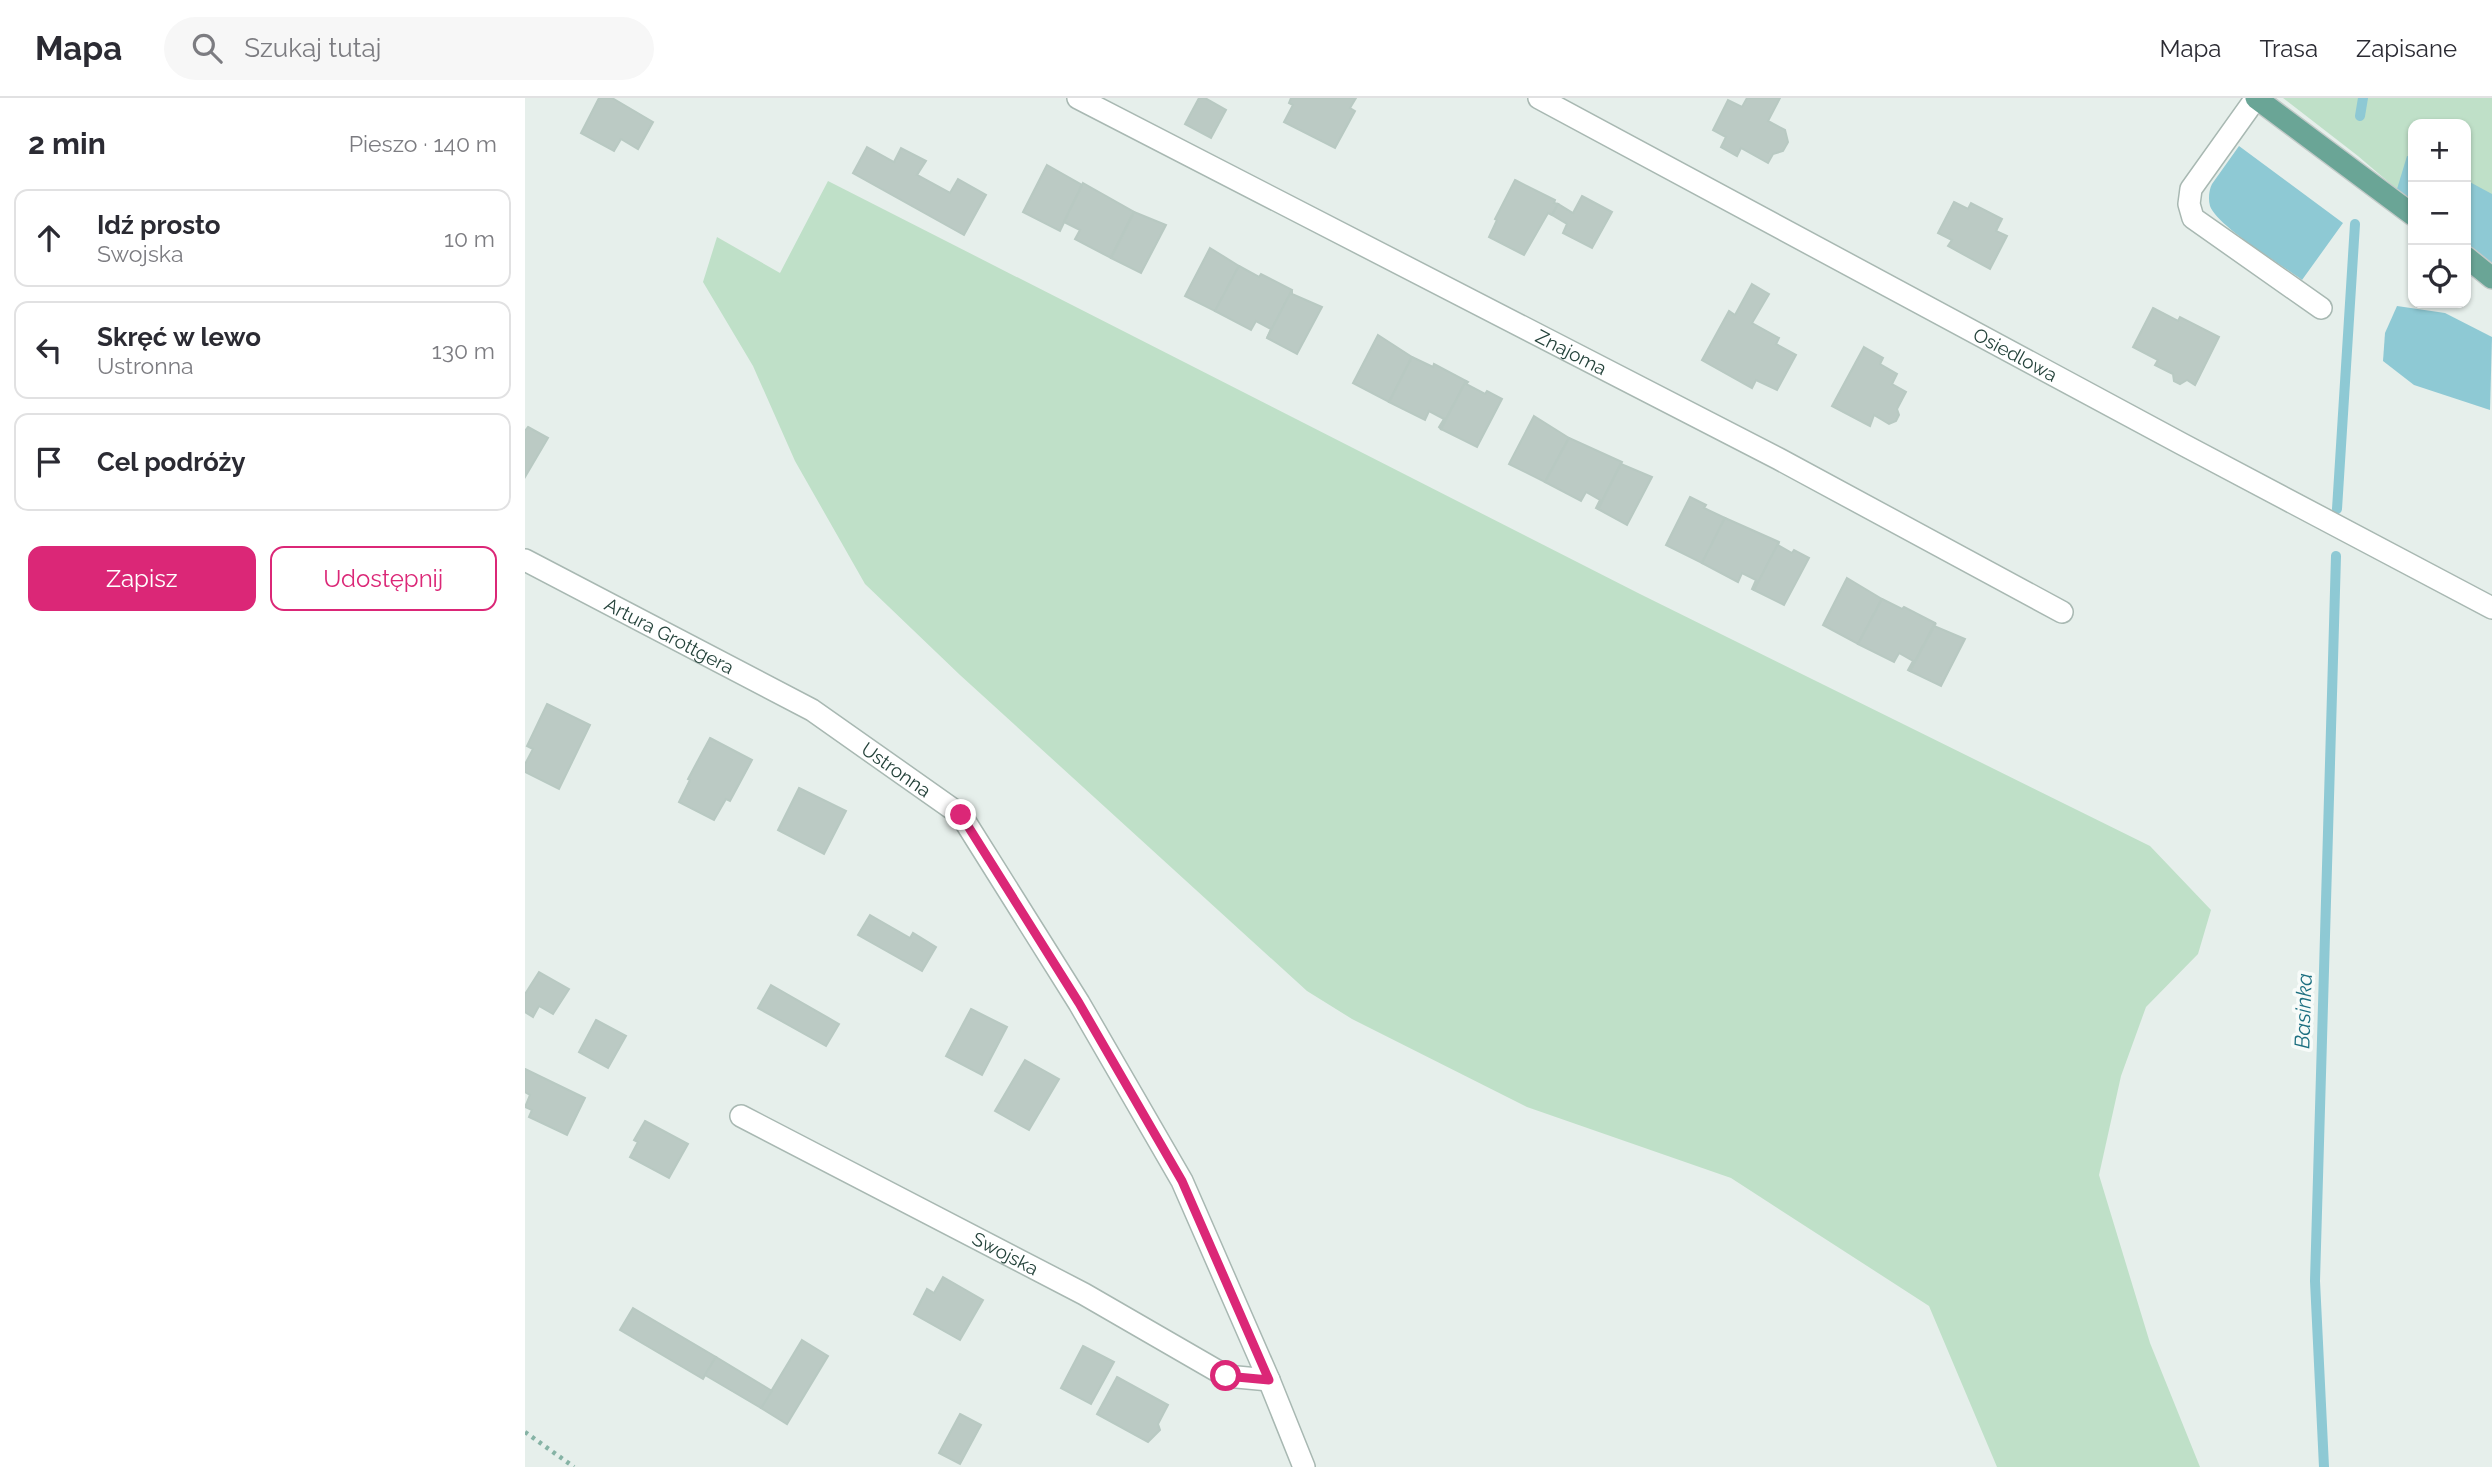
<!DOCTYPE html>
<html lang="pl">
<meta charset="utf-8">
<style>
body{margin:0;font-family:Raleway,sans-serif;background:#f7f7f7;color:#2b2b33}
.controls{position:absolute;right:21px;top:21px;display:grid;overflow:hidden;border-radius:14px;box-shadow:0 2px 5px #0004}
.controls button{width:63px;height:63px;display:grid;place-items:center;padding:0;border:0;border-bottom:2px solid #e1e1e2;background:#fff;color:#2b2b33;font:35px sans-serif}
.stop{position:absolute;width:21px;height:21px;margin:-16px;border:5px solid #db2777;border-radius:50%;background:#fff}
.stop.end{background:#db2777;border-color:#fff;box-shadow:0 2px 7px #0008}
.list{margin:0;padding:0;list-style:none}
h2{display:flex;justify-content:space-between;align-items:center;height:91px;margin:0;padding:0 28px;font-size:30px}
h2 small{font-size:23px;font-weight:400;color:#7c7c81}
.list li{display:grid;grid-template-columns:46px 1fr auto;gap:21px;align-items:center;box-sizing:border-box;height:98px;margin:0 14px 14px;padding:0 14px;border:2px solid #e1e1e2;border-radius:14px}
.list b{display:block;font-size:26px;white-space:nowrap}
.list p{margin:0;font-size:23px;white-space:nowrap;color:#7c7c81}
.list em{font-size:23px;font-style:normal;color:#7c7c81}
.actions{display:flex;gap:14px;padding:21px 28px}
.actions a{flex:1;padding:16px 0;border:2px solid #db2777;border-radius:14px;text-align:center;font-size:24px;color:#db2777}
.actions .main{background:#db2777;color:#fff}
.icon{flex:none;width:38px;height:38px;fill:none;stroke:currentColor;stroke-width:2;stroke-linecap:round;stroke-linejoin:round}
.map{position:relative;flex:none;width:1967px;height:1369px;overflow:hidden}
header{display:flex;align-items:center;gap:42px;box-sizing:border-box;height:98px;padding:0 35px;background:#fff;border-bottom:2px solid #e1e1e2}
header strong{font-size:33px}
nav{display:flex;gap:38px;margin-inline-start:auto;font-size:24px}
.search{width:490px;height:63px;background:#f7f7f7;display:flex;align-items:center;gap:18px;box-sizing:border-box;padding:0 24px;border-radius:38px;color:#7c7c81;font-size:26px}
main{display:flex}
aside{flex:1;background:#fff}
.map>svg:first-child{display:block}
.green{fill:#bfe0c8}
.water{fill:#8ec9d4}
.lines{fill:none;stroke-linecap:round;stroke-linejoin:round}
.stream{stroke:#8ec9d4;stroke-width:10}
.building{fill:#bbcac4;stroke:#b8c9c2;stroke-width:2}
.minor-casing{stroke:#a8b8b2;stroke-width:24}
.major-casing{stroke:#c2cac8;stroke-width:24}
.path{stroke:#86b3a5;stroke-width:4.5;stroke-dasharray:3.5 5;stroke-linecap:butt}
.minor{stroke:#fff;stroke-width:21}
.major{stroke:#6aa596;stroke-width:21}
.route{stroke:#db2777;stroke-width:9}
.labels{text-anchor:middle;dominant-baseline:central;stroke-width:7;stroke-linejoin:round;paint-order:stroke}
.street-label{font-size:19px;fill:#24423a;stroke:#f7fbf9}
.water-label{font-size:21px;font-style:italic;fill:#1c6f80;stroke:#f7fbf9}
</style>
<header>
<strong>Mapa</strong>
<div class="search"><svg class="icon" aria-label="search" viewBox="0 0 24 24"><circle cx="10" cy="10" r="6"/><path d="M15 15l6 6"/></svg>Szukaj tutaj</div>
<nav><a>Mapa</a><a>Trasa</a><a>Zapisane</a></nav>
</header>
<main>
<aside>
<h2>2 min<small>Pieszo · 140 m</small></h2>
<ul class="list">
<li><svg class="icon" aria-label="ahead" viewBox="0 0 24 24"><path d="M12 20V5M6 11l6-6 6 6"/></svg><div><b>Idź prosto</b><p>Swojska</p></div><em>10 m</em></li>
<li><svg class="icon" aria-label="left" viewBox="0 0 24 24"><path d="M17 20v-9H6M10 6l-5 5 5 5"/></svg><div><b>Skręć w lewo</b><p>Ustronna</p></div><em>130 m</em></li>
<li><svg class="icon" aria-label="arrive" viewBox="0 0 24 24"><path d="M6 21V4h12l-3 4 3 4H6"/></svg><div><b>Cel podróży</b></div></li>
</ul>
<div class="actions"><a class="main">Zapisz</a><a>Udostępnij</a></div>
</aside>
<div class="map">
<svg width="1967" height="1369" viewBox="0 0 1967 1369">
<rect width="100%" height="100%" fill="#e6efeb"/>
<g class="green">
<polygon points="1758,0 1967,0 1967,174 1941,151 1941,26 1888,26 1888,105 1833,58"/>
<polygon points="303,83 1115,496 1625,748 1686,812 1673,856 1621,909 1596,978 1574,1077 1625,1245 1675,1369 1472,1369 1404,1208 1206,1080 1002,1009 827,921 782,893 435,577 340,486 270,363 228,268 178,184 192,139 255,175"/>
</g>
<g class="water">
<path d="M1714,48L1818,125L1777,182C1757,167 1692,128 1685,108C1683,101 1684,92 1687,86Z"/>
<polygon points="1882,58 1888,59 1888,105 1872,91"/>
<polygon points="1941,82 1967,96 1967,173 1941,150"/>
<polygon points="1872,208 1920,215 1967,239 1965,312 1889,287 1858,263 1860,235"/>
</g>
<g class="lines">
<g class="stream">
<polyline points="1835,18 1838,0"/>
<polyline points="1812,411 1830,126"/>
<polyline points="1799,1369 1790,1183 1811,458"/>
</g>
</g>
<g class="building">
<polygon points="74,0 87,0 128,24 113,51 96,41 89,53 56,35"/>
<polygon points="674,0 680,0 701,12 686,40 660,26"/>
<polygon points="766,0 831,0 825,10 830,13 810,50 759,24 768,7 764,5"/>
<polygon points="1222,0 1255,0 1243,23 1260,32 1263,44 1258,53 1248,56 1243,65 1216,50 1212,58 1196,49 1201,39 1188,32 1203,2 1217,9"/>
<polygon points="342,49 369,64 376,50 401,63 392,77 425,95 433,81 461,97 439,137 328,75"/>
<polygon points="522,67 557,87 535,133 498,114"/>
<polygon points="990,82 1030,102 1029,105 1033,106 1027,117 1023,115 999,157 964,139 972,122 970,121"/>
<polygon points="558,85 609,114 586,160 550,141 555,132 539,124"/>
<polygon points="1057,98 1087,114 1067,150 1038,135 1042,126 1027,117 1033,106 1048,115"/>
<polygon points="1429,104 1443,111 1446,105 1477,121 1471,133 1482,138 1465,171 1423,148 1427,142 1413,135"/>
<polygon points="609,114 641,127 616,175 586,160"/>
<polygon points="685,150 714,168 690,213 660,198"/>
<polygon points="714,168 734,179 736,176 767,192 742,240 746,231 731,223 726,232 690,213"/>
<polygon points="1227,186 1244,196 1227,225 1254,240 1251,246 1271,257 1252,292 1231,282 1227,290 1177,262 1204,213 1210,217"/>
<polygon points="767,192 767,196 797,209 772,256 742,240"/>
<polygon points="1628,210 1653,223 1655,219 1694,239 1670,287 1662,282 1655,286 1649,283 1648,276 1630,267 1633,262 1608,249"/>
<polygon points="853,237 887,259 864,304 828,285"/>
<polygon points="1339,249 1358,260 1355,266 1372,276 1367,286 1381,294 1372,311 1374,317 1371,323 1364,326 1349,317 1345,328 1307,308"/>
<polygon points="887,259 908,269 909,266 941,283 916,331 914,329 919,321 904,313 900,322 864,304"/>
<polygon points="941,283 943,284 941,286 960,296 962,293 977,301 952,349 916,331"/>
<polygon points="1009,318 1044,340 1020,384 984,366"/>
<polygon points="3,329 23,340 0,379 0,333"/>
<polygon points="1044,340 1097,364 1073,411 1071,410 1075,402 1061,394 1056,403 1020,384"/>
<polygon points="1096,366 1127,379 1102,427 1073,411"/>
<polygon points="1165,399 1181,407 1179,410 1200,420 1177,465 1141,447"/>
<polygon points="1200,420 1254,444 1229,492 1227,491 1231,482 1217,475 1213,484 1177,465"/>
<polygon points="1254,444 1253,447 1267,455 1269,452 1284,460 1259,507 1229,492"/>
<polygon points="1322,480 1357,501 1333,546 1298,527"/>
<polygon points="1357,501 1377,511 1379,509 1410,525 1385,573 1383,572 1388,563 1374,555 1369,564 1333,546"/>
<polygon points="1411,525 1409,528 1440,541 1416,588 1385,573"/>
<polygon points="22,606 65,627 34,691 0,674 0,666 8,651 2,648"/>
<polygon points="185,640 227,662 205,703 201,701 189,722 154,704 165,682 163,681"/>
<polygon points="274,690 321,713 299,756 253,732"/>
<polygon points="345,817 385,840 388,835 411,849 397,873 333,837"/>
<polygon points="14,874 44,891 28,916 14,908 8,919 0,914 0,896"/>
<polygon points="246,887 314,926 301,948 233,910"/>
<polygon points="446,911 482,929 457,977 421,958"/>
<polygon points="71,922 101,938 83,970 54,954"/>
<polygon points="500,962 534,981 504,1032 470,1013"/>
<polygon points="0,971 60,1000 42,1037 4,1019 7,1012 0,1009 5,997 0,994"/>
<polygon points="120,1023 163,1046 144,1080 105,1059 113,1044 109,1042"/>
<polygon points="418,1179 458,1202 435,1242 389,1216 402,1191 409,1195"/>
<polygon points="108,1210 191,1259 178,1281 95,1232"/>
<polygon points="277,1242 303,1258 262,1326 236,1310"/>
<polygon points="558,1248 589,1264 566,1306 536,1290"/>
<polygon points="191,1259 247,1293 236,1310 180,1277"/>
<polygon points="592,1279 643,1307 633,1326 635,1332 623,1344 572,1316"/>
<polygon points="435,1316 456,1327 435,1366 414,1355"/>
</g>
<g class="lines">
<defs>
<g id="minor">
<path id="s1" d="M553,0L1254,361L1537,514"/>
<path id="s2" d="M1014,0L1657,346L1967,510"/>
<polyline points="1731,0 1666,91 1664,106 1668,120 1796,210"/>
<path id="s3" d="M0,462L287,612L436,717L554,905L657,1083L744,1282L779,1369"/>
<path id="s4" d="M216,1018L559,1196L701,1278L744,1282"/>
</g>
<g id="major">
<polyline points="1731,0 1888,117"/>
<polyline points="1941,159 1967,180"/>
</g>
</defs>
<use href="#minor" class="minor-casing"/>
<use href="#major" class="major-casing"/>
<polyline class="path" points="0,1334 49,1369"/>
<use href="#minor" class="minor"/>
<use href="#major" class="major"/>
</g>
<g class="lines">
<polyline class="route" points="436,717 554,905 657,1083 744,1282 701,1278"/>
</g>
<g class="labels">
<g class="street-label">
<text stroke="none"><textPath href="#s1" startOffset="555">Znajoma</textPath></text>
<text stroke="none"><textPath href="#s2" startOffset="541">Osiedlowa</textPath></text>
<text stroke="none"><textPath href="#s3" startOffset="163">Artura Grottgera</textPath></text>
<text stroke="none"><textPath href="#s3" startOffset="427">Ustronna</textPath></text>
<text stroke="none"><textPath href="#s4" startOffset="298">Swojska</textPath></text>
</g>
<g class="water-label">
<text transform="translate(1778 913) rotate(-88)">Basinka</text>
</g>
</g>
</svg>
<div class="controls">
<button>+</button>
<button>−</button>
<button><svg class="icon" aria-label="locate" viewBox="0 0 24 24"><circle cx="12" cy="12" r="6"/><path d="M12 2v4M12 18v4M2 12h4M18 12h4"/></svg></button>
</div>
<div class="stop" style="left:701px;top:1278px"></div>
<div class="stop end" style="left:436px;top:717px"></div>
</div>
</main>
